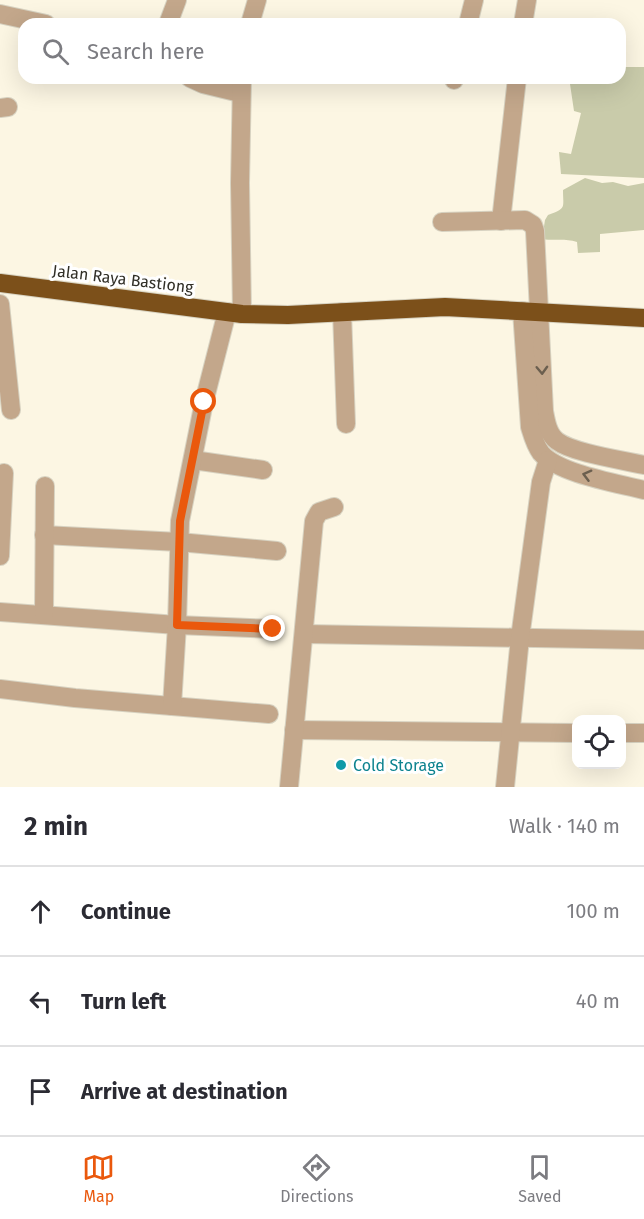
<!DOCTYPE html>
<meta charset="utf-8">
<style>
body{margin:0;font-family:"Fira Sans",sans-serif;background:#f2f2f3;color:#2b2b33}
.controls{position:absolute;right:18px;bottom:18px;display:grid;overflow:hidden;border-radius:12px;box-shadow:0 6px 24px #0002}
.controls button{width:54px;height:54px;display:grid;place-items:center;padding:0;border:0;border-bottom:2px solid #e1e1e2;background:#fff;color:#2b2b33;font:30px sans-serif}
.stop{position:absolute;width:18px;height:18px;margin:-14px;border:4px solid #ea580c;border-radius:50%;background:#fff}
.stop.end{background:#ea580c;border-color:#fff;box-shadow:0 2px 6px #0008}
.list{margin:0;padding:0;list-style:none}
h2{display:flex;justify-content:space-between;align-items:center;height:78px;margin:0;padding:0 24px;font-size:26px}
h2 small{font-size:20px;font-weight:400;color:#7c7c81}
.list li{display:grid;grid-template-columns:39px 1fr auto;gap:18px;align-items:center;box-sizing:border-box;height:90px;padding:0 24px;border-top:2px solid #e1e1e2}
.list b{display:block;font-size:22px;white-space:nowrap}
.list em{font-size:20px;font-style:normal;color:#7c7c81}
.icon{flex:none;width:33px;height:33px;fill:none;stroke:currentColor;stroke-width:2;stroke-linecap:round;stroke-linejoin:round}
.map{position:relative;flex:none;width:644px;height:787px;overflow:hidden}
.search{position:absolute;background:#fff;box-shadow:0 6px 24px #0002;left:18px;right:18px;top:18px;height:66px;display:flex;align-items:center;gap:15px;box-sizing:border-box;padding:0 21px;border-radius:18px;color:#7c7c81;font-size:22px}
.sheet{height:348px;background:#fff}
nav{display:flex;justify-content:space-around;align-items:center;box-sizing:border-box;height:84px;border-top:2px solid #e1e1e2;background:#fff;font-size:16px;color:#7c7c81}
nav a{display:grid;justify-items:center;gap:3px}
nav .on{color:#ea580c}
.map>svg:first-child{display:block}
.green{fill:#c9cbaa}
.lines{fill:none;stroke-linecap:round;stroke-linejoin:round}
.minor-casing{stroke:#d7d2c1;stroke-width:20}
.highway-casing{stroke:#d7d2c1;stroke-width:20}
.minor{stroke:#c3a78b;stroke-width:18}
.highway{stroke:#7c501a;stroke-width:18}
.oneway{stroke:#6b5f4f}
.route{stroke:#ea580c;stroke-width:8}
.culture-dot{fill:#0f9aa8;stroke:#fff;stroke-width:2}
.labels{text-anchor:middle;dominant-baseline:central;stroke-width:6;stroke-linejoin:round;paint-order:stroke}
.street-label{font-size:16px;fill:#312f27;stroke:#fff}
.culture-label{font-size:16px;fill:#0d838f;stroke:#fff;text-anchor:start}
</style>
<div class="map">
<svg width="644" height="787" viewBox="0 0 644 787">
<rect width="100%" height="100%" fill="#fcf6e3"/>
<g class="green">
<polygon points="621,67 644,67 644,178 561,174 559,152 571,154 581,113 574,111 570,84 584,78 620,78"/>
<path d="M585,178L602,183L613,182L628,186L644,183V230L600,234V252L578,253L577,242C565,238 555,241 542,239L545,220L548,215C567,208 563,208 563,190Z"/>
</g>
<g class="lines">
<defs>
<g id="minor">
<polyline points="0,14 46,24"/>
<polyline points="168,24 177,0"/>
<polyline points="250,24 257,0"/>
<polyline points="468,24 474,0"/>
<polyline points="523,24 527,0"/>
<polyline points="190,78 203,84 240,93"/>
<polyline points="242,78 240,183 242,314"/>
<polyline points="454,80 454,78"/>
<polyline points="0,108 8,107"/>
<polyline points="501,221 517,78"/>
<path d="M442,222L525,220L533,225L535,231L544,411C546,422 548,434 557,441C573,453 622,460 644,465"/>
<polyline points="0,304 11,410"/>
<path d="M522,311L530,427C533,437 535,445 541,453C559,474 617,483 644,490"/>
<polyline points="342,312 346,424"/>
<polyline points="193,460 263,470"/>
<polyline points="44,535 179,542 277,551"/>
<polyline points="0,556 4,473"/>
<polyline points="0,612 177,625 273,629"/>
<polyline points="44,614 45,486"/>
<polyline points="305,634 644,640"/>
<polyline points="0,689 75,698 269,714"/>
<polyline points="172,706 177,625 180,521 204,402 227,312"/>
<polyline points="294,730 576,733"/>
<polyline points="622,733 644,733"/>
<polyline points="289,787 314,521 319,512 334,507"/>
<polyline points="505,787 520,638 541,482 548,460"/>
</g>
<polyline id="highway" points="0,283 242,314 288,315 445,307 644,318"/>
</defs>
<use href="#minor" class="minor-casing"/>
<use href="#highway" class="highway-casing"/>
<use href="#minor" class="minor"/>
<use href="#highway" class="highway"/>
</g>
<defs><path id="oneway-chevron" d="M-2-3.5L2.5 0L-2 3.5" fill="none" stroke-width="1.6" stroke-linecap="round" stroke-linejoin="round" transform="scale(1.5)"/></defs>
<g class="oneway">
<use href="#oneway-chevron" transform="translate(542 370) rotate(88)"/>
<use href="#oneway-chevron" transform="translate(587 475) rotate(-165)"/>
</g>
<g class="lines">
<polyline class="route" points="204,402 180,521 177,625 273,629"/>
</g>
<circle class="culture-dot" cx="341" cy="765" r="6"/>
<g class="labels">
<g class="street-label">
<text transform="translate(123 279) rotate(7)">Jalan Raya Bastiong</text>
</g>
<g class="culture-label">
<text x="353" y="765">Cold Storage</text>
</g>
</g>
</svg>
<div class="controls">
<button><svg class="icon" aria-label="locate" viewBox="0 0 24 24"><circle cx="12" cy="12" r="6"/><path d="M12 2v4M12 18v4M2 12h4M18 12h4"/></svg></button>
</div>
<div class="stop" style="left:204px;top:402px"></div>
<div class="stop end" style="left:273px;top:629px"></div>
<div class="search"><svg class="icon" aria-label="search" viewBox="0 0 24 24"><circle cx="10" cy="10" r="6"/><path d="M15 15l6 6"/></svg>Search here</div>
</div>
<section class="sheet">
<h2>2 min<small>Walk · 140 m</small></h2>
<ul class="list">
<li><svg class="icon" aria-label="ahead" viewBox="0 0 24 24"><path d="M12 20V5M6 11l6-6 6 6"/></svg><div><b>Continue</b></div><em>100 m</em></li>
<li><svg class="icon" aria-label="left" viewBox="0 0 24 24"><path d="M17 20v-9H6M10 6l-5 5 5 5"/></svg><div><b>Turn left</b></div><em>40 m</em></li>
<li><svg class="icon" aria-label="arrive" viewBox="0 0 24 24"><path d="M6 21V4h12l-3 4 3 4H6"/></svg><div><b>Arrive at destination</b></div></li>
</ul>
</section>
<nav>
<a class="on"><svg class="icon" aria-label="map" viewBox="0 0 24 24"><path d="M3 6l6-2 6 2 6-2v14l-6 2-6-2-6 2zM9 4v14M15 6v14"/></svg>Map</a>
<a><svg class="icon" aria-label="directions" viewBox="0 0 24 24"><path d="M12 3l9 9-9 9-9-9zM9 14v-3h6M13 9l2 2-2 2"/></svg>Directions</a>
<a><svg class="icon" aria-label="saved" viewBox="0 0 24 24"><path d="M7 4h10v16l-5-4-5 4z"/></svg>Saved</a>
</nav>
